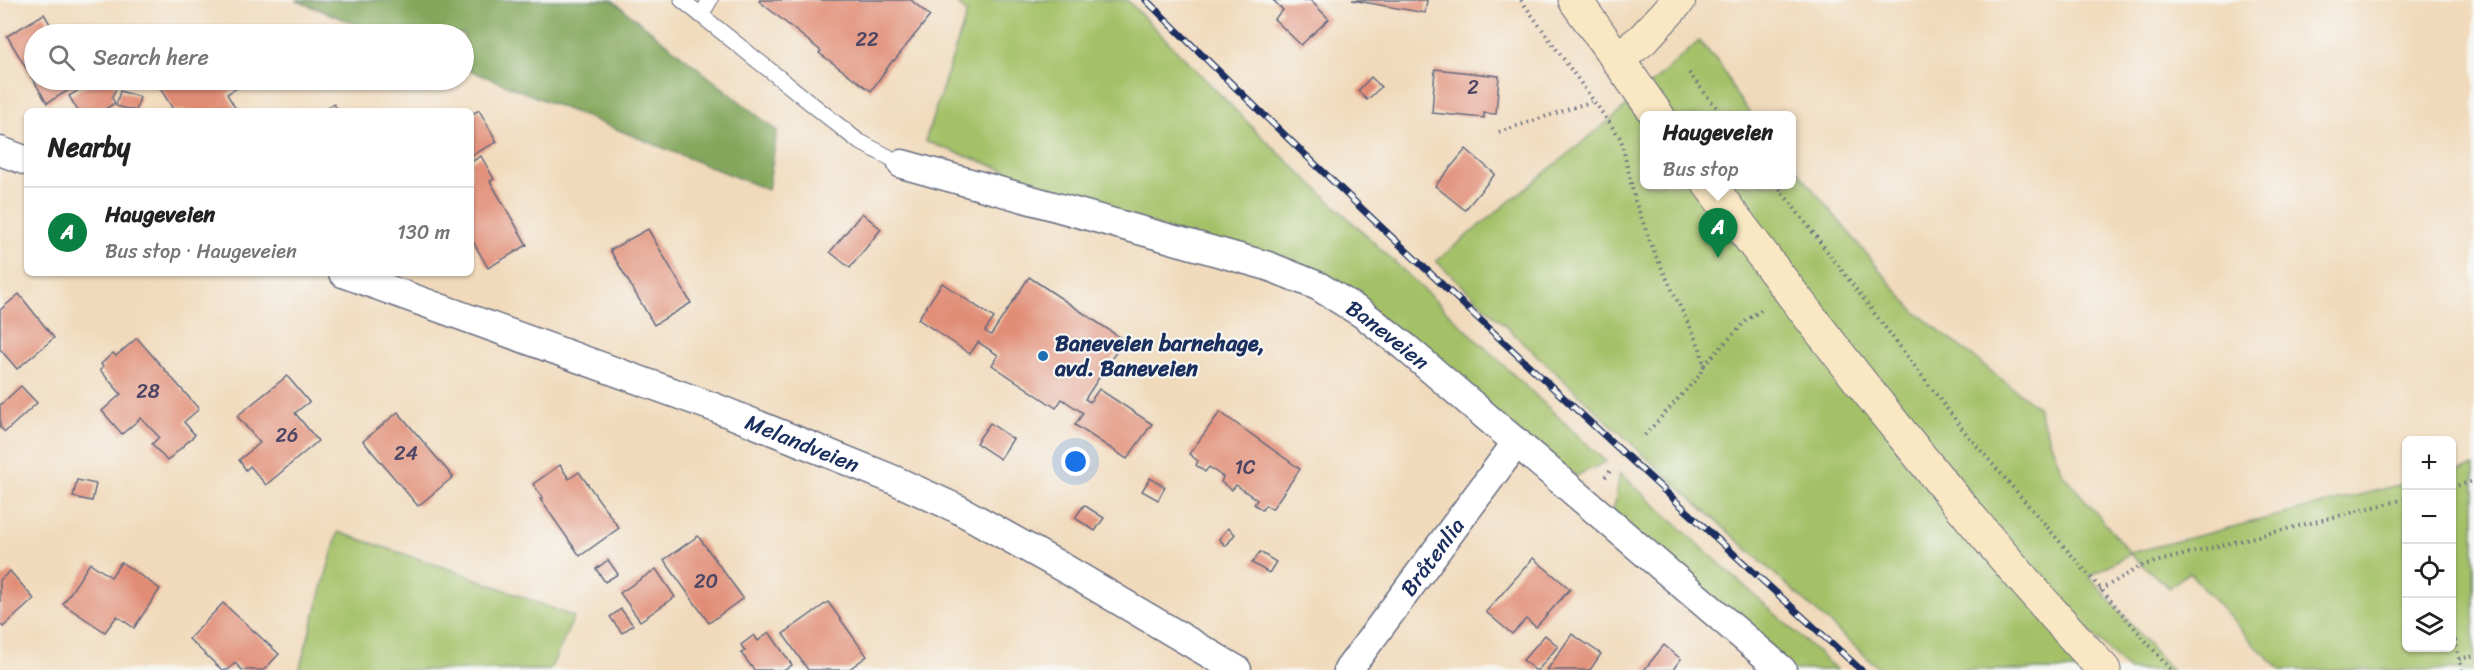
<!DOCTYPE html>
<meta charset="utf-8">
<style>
body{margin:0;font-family:Sriracha,sans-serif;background:#f6f6f6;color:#222}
.controls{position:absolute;right:18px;bottom:18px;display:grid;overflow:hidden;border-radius:9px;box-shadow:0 2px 4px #0004}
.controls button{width:54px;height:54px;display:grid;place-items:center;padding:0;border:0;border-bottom:2px solid #e0e0e0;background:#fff;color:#222;font:30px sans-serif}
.you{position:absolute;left:1076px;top:462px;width:21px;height:21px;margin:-15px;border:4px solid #fff;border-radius:50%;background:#1a73e8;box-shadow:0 0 0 9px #1a73e833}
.badge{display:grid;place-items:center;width:39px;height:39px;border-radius:50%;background:#0b8043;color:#fff;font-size:20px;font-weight:700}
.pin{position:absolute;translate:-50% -50px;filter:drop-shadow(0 2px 3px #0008)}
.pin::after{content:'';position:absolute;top:32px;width:21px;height:18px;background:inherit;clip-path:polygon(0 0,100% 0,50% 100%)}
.popup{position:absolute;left:1640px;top:111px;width:156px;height:78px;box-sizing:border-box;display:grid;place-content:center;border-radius:9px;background:#fff;filter:drop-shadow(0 2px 4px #0005);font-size:20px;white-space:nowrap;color:#767676}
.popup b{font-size:22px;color:#222}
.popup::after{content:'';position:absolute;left:50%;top:100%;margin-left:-12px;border:12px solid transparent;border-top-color:#fff}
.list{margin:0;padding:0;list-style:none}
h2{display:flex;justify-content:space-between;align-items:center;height:78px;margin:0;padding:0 24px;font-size:26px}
h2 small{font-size:20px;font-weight:400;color:#767676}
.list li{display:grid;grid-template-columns:39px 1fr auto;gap:18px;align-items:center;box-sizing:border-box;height:90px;padding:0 24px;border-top:2px solid #e0e0e0}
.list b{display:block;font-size:22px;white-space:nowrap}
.list p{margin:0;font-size:20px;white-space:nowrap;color:#767676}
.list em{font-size:20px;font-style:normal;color:#767676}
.icon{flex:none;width:33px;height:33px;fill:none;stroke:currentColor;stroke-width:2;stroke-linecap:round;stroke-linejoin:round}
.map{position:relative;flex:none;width:2474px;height:670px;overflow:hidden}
.search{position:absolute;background:#fff;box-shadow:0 2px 4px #0004;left:24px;top:24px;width:450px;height:66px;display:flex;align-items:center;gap:15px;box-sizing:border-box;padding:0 21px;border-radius:33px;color:#767676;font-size:22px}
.panel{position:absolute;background:#fff;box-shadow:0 2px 4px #0004;left:24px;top:108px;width:450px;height:168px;border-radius:9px}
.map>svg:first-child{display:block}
.green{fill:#a4c168;stroke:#607863;stroke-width:1.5}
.forest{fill:#83a75c;stroke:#4f6b5d;stroke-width:1.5}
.building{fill:#e18c75}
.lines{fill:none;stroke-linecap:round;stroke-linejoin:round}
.lane-casing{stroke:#666b7f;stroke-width:17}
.street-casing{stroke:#666b7f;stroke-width:31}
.secondary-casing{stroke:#666b7f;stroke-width:35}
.path{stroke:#666b7f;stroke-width:4;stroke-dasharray:1.5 4.5;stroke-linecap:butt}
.lane{stroke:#fff;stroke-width:15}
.street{stroke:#fff;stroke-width:28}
.secondary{stroke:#fae7c3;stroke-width:33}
.rail-casing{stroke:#1b2f5e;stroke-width:7}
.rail{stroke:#f6f6f2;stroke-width:4.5;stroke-dasharray:14;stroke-linecap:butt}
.poi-dot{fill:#1f6fb2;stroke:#f6f6f2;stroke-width:2}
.labels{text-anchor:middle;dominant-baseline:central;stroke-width:4.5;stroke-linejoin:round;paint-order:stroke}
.number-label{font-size:20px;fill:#4c4664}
.street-label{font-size:22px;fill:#1b2f5e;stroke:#f6f6f2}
.poi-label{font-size:22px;font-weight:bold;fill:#1b2f5e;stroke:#f6f6f2;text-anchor:start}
</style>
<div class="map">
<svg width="2474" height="670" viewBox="0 0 2474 670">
<rect width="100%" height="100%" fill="#f6f6f2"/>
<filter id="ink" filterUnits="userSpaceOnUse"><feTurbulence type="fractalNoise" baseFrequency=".0167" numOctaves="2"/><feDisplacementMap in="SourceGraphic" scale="12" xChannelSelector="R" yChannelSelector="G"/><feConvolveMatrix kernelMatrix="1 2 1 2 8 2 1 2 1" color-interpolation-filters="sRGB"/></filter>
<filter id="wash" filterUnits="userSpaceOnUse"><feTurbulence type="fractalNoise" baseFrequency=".008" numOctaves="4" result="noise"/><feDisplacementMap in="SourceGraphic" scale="24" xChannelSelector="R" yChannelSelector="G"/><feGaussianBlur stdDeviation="1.35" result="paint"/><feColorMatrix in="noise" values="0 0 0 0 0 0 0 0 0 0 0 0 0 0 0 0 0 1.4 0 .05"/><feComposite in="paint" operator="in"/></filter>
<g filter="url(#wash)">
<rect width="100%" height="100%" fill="#f1dabb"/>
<g class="green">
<polygon points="954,0 1127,0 1259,134 1606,462 1576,476 1456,389 1268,266 925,141 967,13"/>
<polygon points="1699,41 1720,64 1737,96 1752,115 1644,116 1644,184 1792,184 1792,164 1912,309 2037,407 2063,474 2130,553 2406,483 2406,648 2452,648 2452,472 2474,466 2474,670 2281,670 2252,642 2189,572 2169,588 2130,554 2089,576 2171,670 2128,670 2065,606 2104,670 1881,670 1663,473 1436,261 1621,111"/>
<path d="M1620,473L1837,670H1782L1608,520C1617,506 1616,490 1620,473Z"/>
<polygon points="338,532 464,574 574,617 550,670 299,670"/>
</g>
<polygon class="forest" points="295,0 612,0 777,131 768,190 464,68 464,34 381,34"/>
<g id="blocks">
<g class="building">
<polygon points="760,0 911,0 930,16 894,61 893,60 871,91 819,53 821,51 759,1"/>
<polygon points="1273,0 1310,0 1329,19 1301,45 1274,19 1283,10"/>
<polygon points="1352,0 1427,0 1425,13"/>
<polygon points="44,14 56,34 34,34 34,80 86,80 47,103 7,36"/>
<polygon points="1435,69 1499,76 1496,114 1484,113 1484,118 1432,113"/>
<polygon points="1371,77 1381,87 1367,100 1358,91"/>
<polygon points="95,80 111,80 116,88 112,98 115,103 102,111 78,111 69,96"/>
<polygon points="155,80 250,80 227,94 237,111 174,111"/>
<polygon points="120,91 140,97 136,111 116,106"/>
<polygon points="334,104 338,111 321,111"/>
<polygon points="479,110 497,142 472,155 471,115"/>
<polygon points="1466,149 1495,174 1465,210 1435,186"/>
<polygon points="481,156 494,179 490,181 527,245 488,268 471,238 471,162"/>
<polygon points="862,213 881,229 850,268 830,252"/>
<polygon points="648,229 691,303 654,325 610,250"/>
<polygon points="1029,277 1124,340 1085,399 1090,402 1099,389 1152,424 1127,459 1075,425 1083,413 1062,399 1056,408 992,365 998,355 978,342 970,354 918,319 942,283 994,318 985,331 991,335"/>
<polygon points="19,294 54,338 17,369 0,349 0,310"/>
<polygon points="137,338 199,409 184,422 195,435 167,461 152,444 159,437 141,418 122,434 102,411 121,394 100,370 103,367 101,364 113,353 116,356"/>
<polygon points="287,376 309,402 295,413 318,441 266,485 250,466 246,470 239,460 260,443 237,416"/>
<polygon points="21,386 37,403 5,432 0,427 0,405"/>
<polygon points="398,412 453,477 418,506 363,441"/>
<polygon points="1220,412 1300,469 1272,509 1265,505 1262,510 1254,504 1257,500 1236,485 1232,490 1221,482 1223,477 1209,467 1205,472 1196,465 1198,461 1189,454"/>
<polygon points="990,423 1013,439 1000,459 976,443"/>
<polygon points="560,465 569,479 579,472 619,528 580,556 540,499 543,498 533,484"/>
<polygon points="1150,478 1165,487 1158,500 1142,491"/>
<polygon points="77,480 96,484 92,501 73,497"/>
<polygon points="1084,505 1104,518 1095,531 1075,518"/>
<polygon points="1228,528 1235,534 1226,546 1219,539"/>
<polygon points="698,536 743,598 709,623 664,560"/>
<polygon points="1260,552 1276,562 1269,573 1252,563"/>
<polygon points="1533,558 1570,589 1536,627 1526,619 1512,634 1486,612"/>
<polygon points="608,560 618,574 605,582 596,569"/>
<polygon points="121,562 160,589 134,628 117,616 105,632 63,604 90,563 111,577"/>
<polygon points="656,569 675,597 640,621 620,593"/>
<polygon points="10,571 34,599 3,627 0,624 0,580"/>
<polygon points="828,602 867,656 848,670 808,670 783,634"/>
<polygon points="223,603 279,654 264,670 242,670 235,663 228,670 222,670 189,639"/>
<polygon points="621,609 633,625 622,633 610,617"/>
<polygon points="769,632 792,665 785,670 754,670 741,653 745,651 741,645 754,635 758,641"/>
<polygon points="1572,634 1601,654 1590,670 1547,670"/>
<polygon points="1545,635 1558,646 1538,670 1535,670 1523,660"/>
<polygon points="1664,645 1681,659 1674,668 1676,670 1644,670"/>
</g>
</g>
</g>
<g filter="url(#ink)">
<use href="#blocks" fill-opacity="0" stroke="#666b7f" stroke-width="1.5"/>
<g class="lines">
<defs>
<g id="lane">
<polyline points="682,0 858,141 902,164"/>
<polyline points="701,15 710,0"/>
</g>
<g id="street">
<polyline points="0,151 27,161"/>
<path id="s1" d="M902,164L1268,266L1318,286L1363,314L1405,347L1782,670"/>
<path id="s2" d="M343,273L716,408L892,479L958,509L1069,571L1237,670"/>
<path id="s3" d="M1348,670L1517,442"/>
</g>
<g id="secondary">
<polyline points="1575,0 1658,116"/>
<polyline points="1617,59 1642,40 1679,0"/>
<path d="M1709,184C1834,351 1963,517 2104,670"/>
</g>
</defs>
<use href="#lane" class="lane-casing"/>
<use href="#street" class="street-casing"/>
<use href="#secondary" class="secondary-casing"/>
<g class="path">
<polyline points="1521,0 1621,139 1635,201 1654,252 1700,348 1704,365 1699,376 1643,437"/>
<polyline points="1689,73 1723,116"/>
<polyline points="1499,132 1593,101"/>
<polyline points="1776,184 1964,431 2171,670"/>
<polyline points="1704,365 1747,320 1761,310"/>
<polyline points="1605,477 1612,469"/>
<polyline points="2452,487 2474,481"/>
<polyline points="2100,590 2143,565 2406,499"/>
<polyline points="2452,628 2462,670"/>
<polyline points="2459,659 2474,656"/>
</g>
<use href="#lane" class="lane"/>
<use href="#street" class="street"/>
<use href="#secondary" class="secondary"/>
<defs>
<path id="rail" d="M1146,0C1378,229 1619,450 1861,670"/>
</defs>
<use href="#rail" class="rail-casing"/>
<use href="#rail" class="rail"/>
</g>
</g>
<circle class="poi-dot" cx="1043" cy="356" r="6"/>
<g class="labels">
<g class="number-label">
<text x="867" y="39">22</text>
<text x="1473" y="87">2</text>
<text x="148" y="391">28</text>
<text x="287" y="435">26</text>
<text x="406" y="453">24</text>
<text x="1245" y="467">1C</text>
<text x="706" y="581">20</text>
</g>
<g class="street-label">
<text stroke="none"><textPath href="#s1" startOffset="519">Baneveien</textPath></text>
<text stroke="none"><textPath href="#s2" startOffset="490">Melandveien</textPath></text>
<text stroke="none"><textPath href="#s3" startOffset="141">Bråtenlia</textPath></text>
</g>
<g class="poi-label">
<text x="1055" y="343">Baneveien barnehage,<tspan x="1055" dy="25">avd. Baneveien</tspan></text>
</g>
</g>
</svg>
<div class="controls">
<button>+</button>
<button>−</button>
<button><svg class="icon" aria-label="locate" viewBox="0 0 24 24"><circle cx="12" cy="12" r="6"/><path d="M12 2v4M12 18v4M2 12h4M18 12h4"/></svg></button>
<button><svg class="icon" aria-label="layers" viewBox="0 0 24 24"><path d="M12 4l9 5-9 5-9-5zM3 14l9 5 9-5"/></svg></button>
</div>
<div class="you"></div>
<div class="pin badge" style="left:1718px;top:258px">A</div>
<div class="popup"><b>Haugeveien</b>Bus stop</div>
<div class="search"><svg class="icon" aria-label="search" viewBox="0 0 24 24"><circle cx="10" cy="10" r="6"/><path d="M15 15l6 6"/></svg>Search here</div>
<section class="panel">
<h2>Nearby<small></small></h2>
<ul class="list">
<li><span class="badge">A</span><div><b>Haugeveien</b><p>Bus stop · Haugeveien</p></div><em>130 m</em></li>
</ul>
</section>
</div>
